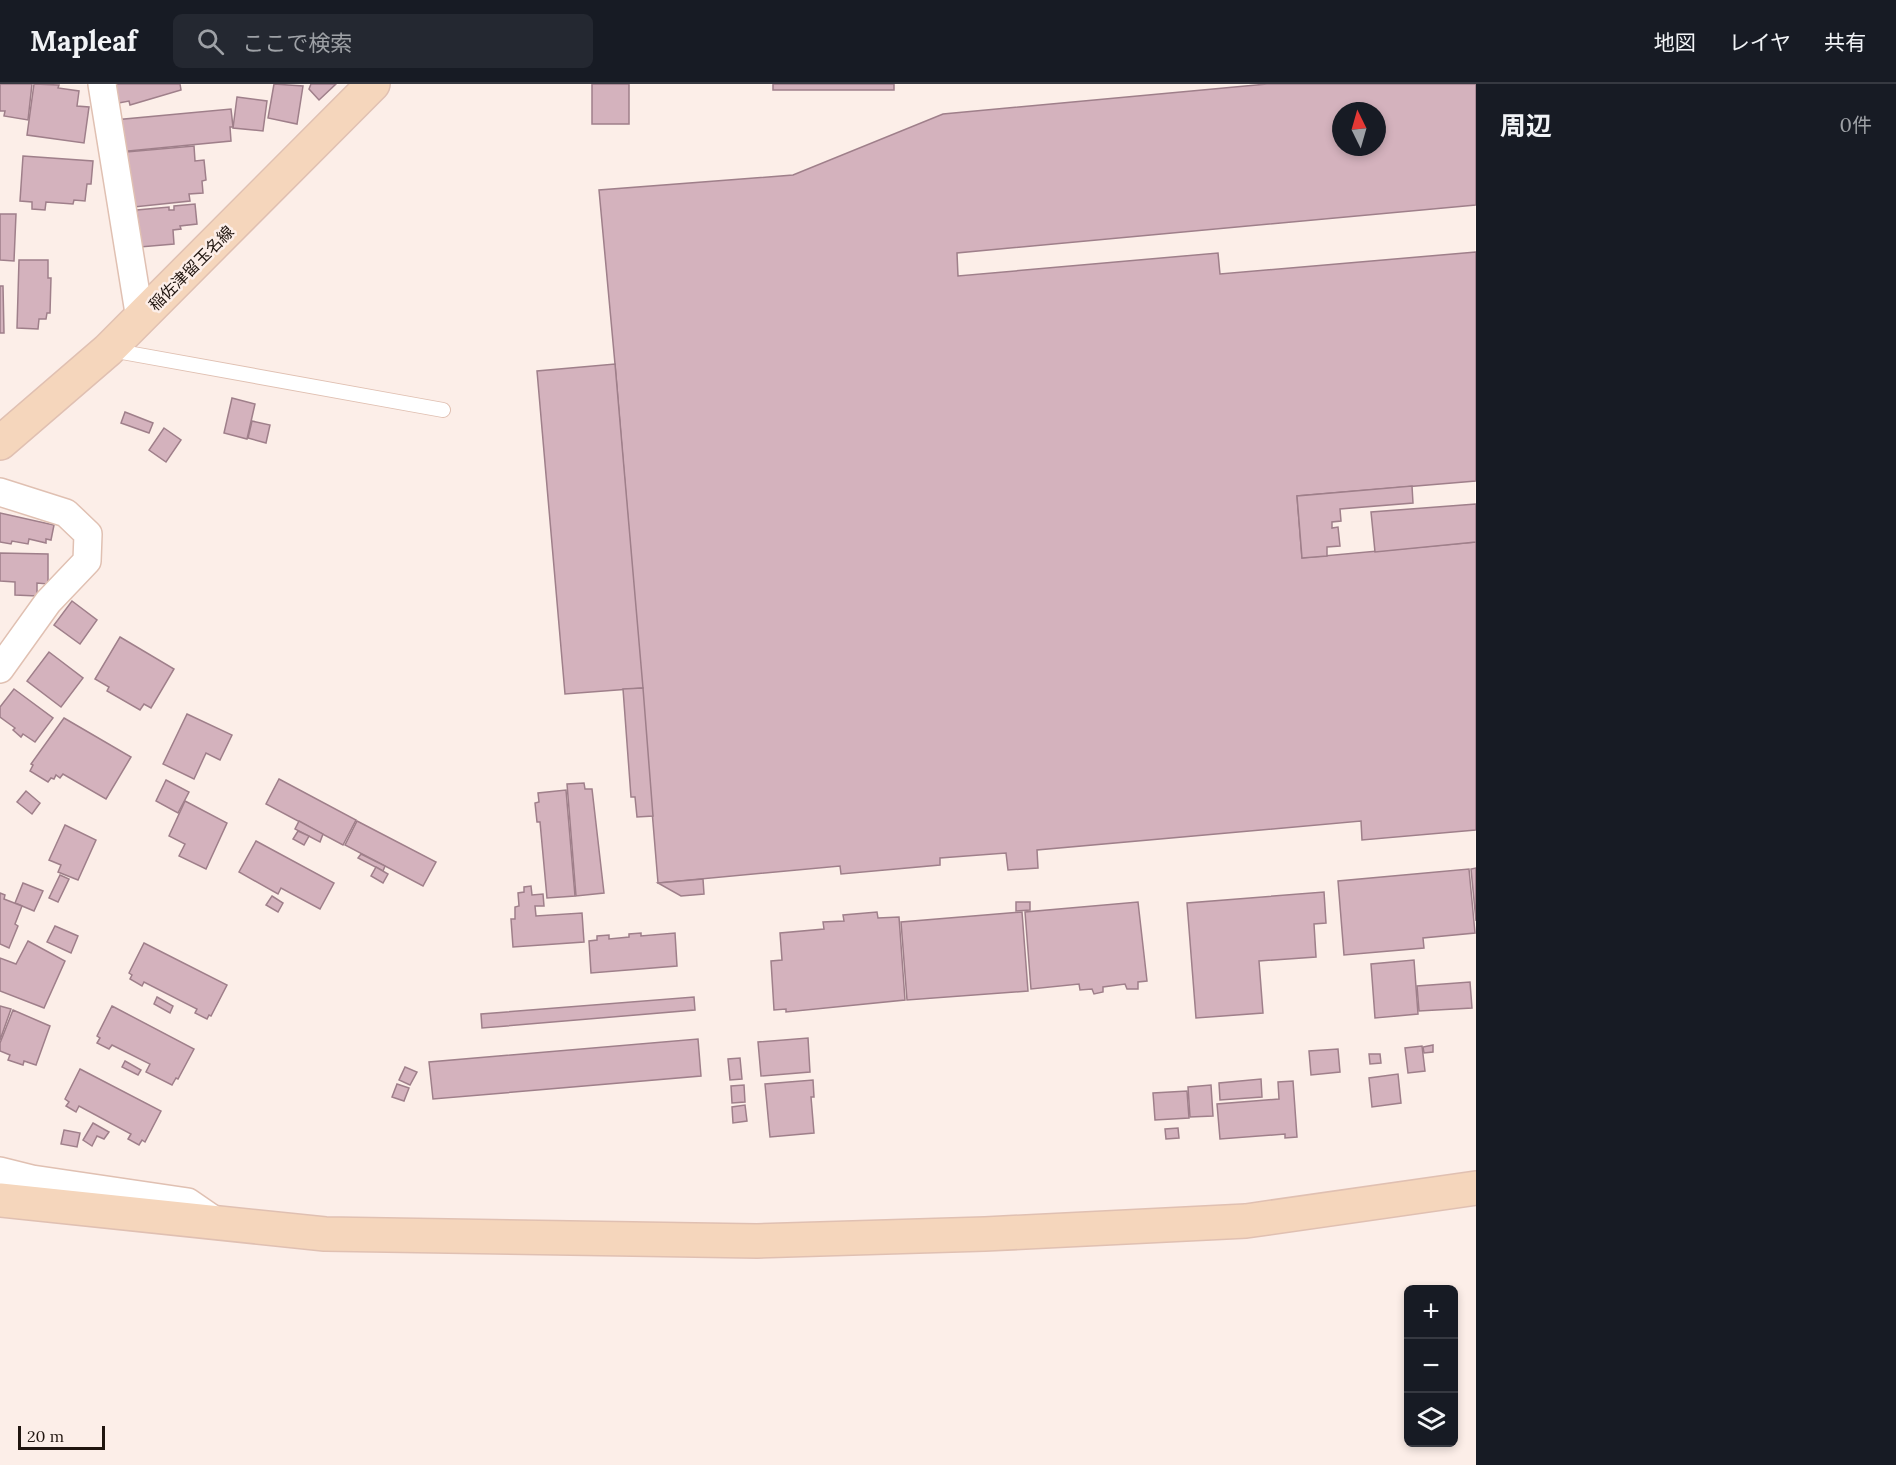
<!DOCTYPE html>
<html lang="ja">
<meta charset="utf-8">
<style>
body{margin:0;font-family:Lora,"Noto Sans JP",serif;background:#242831;color:#f1f3f6}
.controls{position:absolute;right:18px;bottom:18px;display:grid;overflow:hidden;border-radius:9px;box-shadow:0 3px 9px #0003}
.controls button{width:54px;height:54px;display:grid;place-items:center;padding:0;border:0;border-bottom:2px solid #363941;background:#171b24;color:#f1f3f6;font:30px sans-serif}
.compass{position:absolute;left:1332px;top:18px;width:54px;height:54px;border-radius:50%;background:#171b24;box-shadow:0 3px 9px #0003;rotate:355deg}
.scale{position:absolute;left:18px;bottom:15px;width:87px;box-sizing:border-box;padding-left:6px;border:3px solid #20150f;border-top:0;font-size:16px;line-height:21px;white-space:nowrap;color:#20150f;-webkit-text-stroke:4px #fceee8;paint-order:stroke}
.list{margin:0;padding:0;list-style:none}
h2{display:flex;justify-content:space-between;align-items:center;height:78px;margin:0;padding:0 24px;font-size:26px}
h2 small{font-size:20px;font-weight:400;color:#9ea1a6}
.icon{flex:none;width:33px;height:33px;fill:none;stroke:currentColor;stroke-width:2;stroke-linecap:round;stroke-linejoin:round}
.map{position:relative;flex:none;width:1476px;height:1381px;overflow:hidden}
header{display:flex;align-items:center;gap:36px;box-sizing:border-box;height:84px;padding:0 30px;background:#171b24;border-bottom:2px solid #363941}
header strong{font-size:28px}
nav{display:flex;gap:33px;margin-inline-start:auto;font-size:21px}
.search{width:420px;height:54px;background:#242831;display:flex;align-items:center;gap:15px;box-sizing:border-box;padding:0 21px;border-radius:9px;color:#9ea1a6;font-size:22px}
main{display:flex}
aside{flex:1;background:#171b24}
.map>svg:first-child{display:block}
.building{fill:#d4b2bd;stroke:#9f7f8a;stroke-width:1.5;fill-rule:evenodd}
.lines{fill:none;stroke-linecap:round;stroke-linejoin:round}
.lane-casing{stroke:#e0c0b2;stroke-width:16}
.street-casing{stroke:#e0c0b2;stroke-width:30}
.secondary-casing{stroke:#e0c0b2;stroke-width:36}
.lane{stroke:#fff;stroke-width:14}
.street{stroke:#fff;stroke-width:27}
.secondary{stroke:#f5d6bc;stroke-width:33}
.labels{text-anchor:middle;dominant-baseline:central;stroke-width:5;stroke-linejoin:round;paint-order:stroke}
.street-label{font-size:16px;fill:#20150f;stroke:#fceee8}
</style>
<header>
<strong>Mapleaf</strong>
<div class="search"><svg class="icon" aria-label="search" viewBox="0 0 24 24"><circle cx="10" cy="10" r="6"/><path d="M15 15l6 6"/></svg>ここで検索</div>
<nav><a>地図</a><a>レイヤ</a><a>共有</a></nav>
</header>
<main>
<div class="map">
<svg width="1476" height="1381" viewBox="0 0 1476 1381">
<rect width="100%" height="100%" fill="#fceee8"/>
<g class="building">
<polygon points="0,0 32,0 28,36 4,32 5,27 0,27"/>
<polygon points="34,0 59,1 58,4 79,7 77,22 89,23 84,59 27,51"/>
<polygon points="113,0 180,0 181,6 130,21 129,17 113,20"/>
<polygon points="274,0 303,2 297,40 268,34"/>
<polygon points="311,0 336,0 319,16 309,5"/>
<rect x="592" y="0" width="37" height="40"/>
<rect x="773" y="0" width="121" height="6"/>
<path d="M1267,0H1476V121L957,169L958,192L1218,169L1220,190L1476,168V397L1297,412L1302,474L1476,458V746L1362,756L1361,737L1037,766L1038,784L1008,786L1006,769L940,774V781L841,790L840,782L658,799L615,280L599,106L793,91L943,30ZM1341,27H1377V63H1341Z"/>
<polygon points="237,13 267,17 263,47 233,44"/>
<polygon points="231,25 233,43 230,43 231,57 118,68 114,36"/>
<polygon points="194,62 195,77 204,76 206,96 202,97 203,109 189,110 190,117 134,123 126,68"/>
<polygon points="23,72 93,77 91,100 87,100 85,117 74,116 73,120 46,118 45,126 32,125 32,118 20,117"/>
<polygon points="195,120 197,140 180,142 181,145 173,146 174,160 140,163 137,126 169,123 169,126 174,126 174,122"/>
<polygon points="0,130 16,130 14,177 0,176"/>
<polygon points="19,176 48,176 48,194 51,194 50,229 47,229 46,235 39,235 38,245 17,244"/>
<polygon points="0,202 3,202 4,249 0,249"/>
<polygon points="615,280 643,604 565,610 537,287"/>
<polygon points="232,314 255,320 247,355 224,349"/>
<polygon points="125,328 153,339 149,349 121,339"/>
<polygon points="252,337 270,341 266,359 248,354"/>
<polygon points="164,344 181,356 166,378 149,366"/>
<polygon points="1412,402 1413,419 1340,425 1341,437 1332,438 1332,444 1338,443 1340,462 1327,463 1327,472 1302,474 1297,412"/>
<polygon points="1476,420 1476,458 1375,468 1371,428"/>
<polygon points="0,429 54,441 51,456 46,455 46,459 29,455 28,460 12,457 11,460 0,458"/>
<polygon points="0,469 48,470 48,500 37,499 37,512 15,511 15,498 0,497"/>
<polygon points="72,517 97,536 80,560 54,541"/>
<polygon points="120,553 174,585 151,624 144,620 140,626 107,607 109,603 95,595"/>
<polygon points="49,568 83,594 61,623 27,597"/>
<polygon points="643,604 653,732 637,733 635,713 631,713 623,605"/>
<polygon points="14,605 53,634 35,658 23,650 21,653 13,646 15,644 0,633 0,623"/>
<polygon points="187,630 232,651 220,676 206,669 194,695 163,680"/>
<polygon points="64,634 131,673 106,715 63,690 60,694 56,691 54,695 51,694 48,698 30,687 33,681 31,680"/>
<polygon points="279,695 356,736 343,761 266,720"/>
<polygon points="166,696 189,708 178,729 156,717"/>
<polygon points="584,699 585,705 592,705 604,809 576,812 567,700"/>
<polygon points="566,706 575,812 547,814 540,738 537,738 535,719 539,718 538,709"/>
<polygon points="26,707 40,719 32,730 17,718"/>
<polygon points="185,717 227,739 206,785 179,772 185,760 169,752"/>
<polygon points="299,737 323,750 320,758 295,745"/>
<polygon points="357,737 436,778 423,802 345,761"/>
<polygon points="65,741 96,756 78,796 58,788 61,781 49,776"/>
<polygon points="298,747 309,752 304,761 293,755"/>
<polygon points="256,757 334,799 320,825 281,804 278,810 239,788"/>
<polygon points="361,770 385,782 383,787 358,774"/>
<polygon points="376,783 388,790 383,799 371,792"/>
<polygon points="1476,784 1476,837 1471,785"/>
<polygon points="1469,785 1475,849 1423,854 1424,864 1344,871 1338,797"/>
<polygon points="60,791 69,795 58,818 49,814"/>
<polygon points="703,795 704,810 681,812 658,799"/>
<polygon points="23,799 43,807 34,827 15,819"/>
<polygon points="531,802 532,811 543,810 544,822 535,822 536,832 582,829 584,858 513,863 511,835 515,835 515,823 519,822 518,809 524,808 524,803"/>
<polygon points="1324,808 1326,839 1314,840 1316,873 1259,877 1263,929 1196,934 1187,819"/>
<polygon points="0,809 5,811 4,815 22,822 15,840 18,842 9,864 0,860"/>
<polygon points="272,812 283,819 278,828 266,821"/>
<polygon points="1016,818 1030,818 1030,826 1016,827"/>
<polygon points="1138,818 1147,897 1138,898 1138,905 1127,905 1125,900 1103,903 1103,908 1094,910 1092,905 1080,906 1079,900 1031,905 1025,828"/>
<polygon points="877,828 878,834 899,833 905,916 786,928 786,925 774,926 771,877 782,876 780,849 824,845 823,838 844,837 843,831"/>
<polygon points="1022,828 1028,907 907,916 901,838"/>
<polygon points="55,842 78,852 71,869 47,858"/>
<polygon points="641,849 641,852 675,849 677,882 591,889 589,857 597,856 597,852 609,851 609,855 629,853 629,850"/>
<polygon points="28,857 65,877 44,924 0,907 0,874 16,880"/>
<polygon points="144,859 227,901 211,932 209,931 207,935 195,929 197,925 144,898 142,902 130,895 132,891 129,889"/>
<polygon points="1414,876 1418,930 1375,934 1371,880"/>
<polygon points="1470,898 1472,924 1419,927 1417,902"/>
<polygon points="157,913 173,922 170,929 154,920"/>
<polygon points="694,913 695,926 482,944 481,930"/>
<polygon points="0,922 11,925 0,956"/>
<polygon points="112,922 194,965 178,995 176,994 172,1001 146,988 150,980 112,961 109,965 97,959 100,954 97,952"/>
<polygon points="13,926 50,942 36,981 24,977 23,981 8,976 10,971 0,967 0,959"/>
<polygon points="808,954 810,988 761,992 758,958"/>
<polygon points="698,955 701,992 433,1015 429,978"/>
<polygon points="1433,961 1433,968 1424,969 1423,963"/>
<polygon points="1422,962 1425,987 1408,989 1405,964"/>
<polygon points="1338,965 1340,988 1311,991 1309,967"/>
<polygon points="1369,970 1380,970 1381,979 1370,980"/>
<polygon points="740,974 742,995 730,996 728,975"/>
<polygon points="125,977 141,986 138,991 122,983"/>
<polygon points="405,983 417,988 410,1001 399,996"/>
<polygon points="80,985 161,1027 145,1058 142,1056 139,1061 128,1055 131,1050 79,1022 76,1028 66,1022 69,1018 65,1015"/>
<polygon points="1398,990 1401,1019 1372,1023 1369,994"/>
<polygon points="1261,995 1262,1013 1220,1016 1219,999"/>
<polygon points="813,996 814,1013 811,1013 814,1049 770,1053 765,1000"/>
<polygon points="1293,997 1297,1053 1285,1054 1285,1050 1220,1055 1217,1020 1279,1015 1278,998"/>
<polygon points="397,1000 409,1004 404,1017 392,1013"/>
<polygon points="744,1001 745,1018 732,1019 731,1002"/>
<polygon points="1211,1001 1213,1032 1190,1033 1188,1003"/>
<polygon points="1187,1007 1189,1034 1155,1036 1153,1009"/>
<polygon points="745,1021 747,1037 733,1039 732,1023"/>
<polygon points="93,1039 109,1048 104,1055 97,1052 92,1062 83,1056"/>
<polygon points="1178,1044 1179,1054 1166,1055 1165,1045"/>
<polygon points="64,1046 80,1049 77,1063 61,1060"/>
</g>
<g class="lines">
<defs>
<polyline id="lane" points="111,266 443,326"/>
<g id="street">
<polyline points="102,0 140,235"/>
<polyline points="0,408 66,429 88,450 87,477 48,518 0,585"/>
<polyline points="0,1087 32,1095 188,1118 220,1140"/>
</g>
<g id="secondary">
<polyline points="0,359 108,266 373,0"/>
<polyline points="0,1116 325,1150 757,1157 985,1150 1246,1137 1476,1104"/>
</g>
</defs>
<use href="#lane" class="lane-casing"/>
<use href="#street" class="street-casing"/>
<use href="#secondary" class="secondary-casing"/>
<use href="#lane" class="lane"/>
<use href="#street" class="street"/>
<use href="#secondary" class="secondary"/>
</g>
<g class="labels">
<g class="street-label">
<text transform="translate(191 184) rotate(-45)">稲佐津留玉名線</text>
</g>
</g>
</svg>
<div class="controls">
<button>+</button>
<button>−</button>
<button><svg class="icon" aria-label="layers" viewBox="0 0 24 24"><path d="M12 4l9 5-9 5-9-5zM3 14l9 5 9-5"/></svg></button>
</div>
<svg class="compass" viewBox="-18 -18 36 36"><path d="M0-13l5 13h-10z" fill="#e53935"/><path d="M0 13l5-13h-10z" fill="#9ea1a6"/></svg>
<div class="scale">20 m</div>
</div>
<aside>
<h2>周辺<small>0件</small></h2>
<ul class="list">
</ul>
</aside>
</main>
